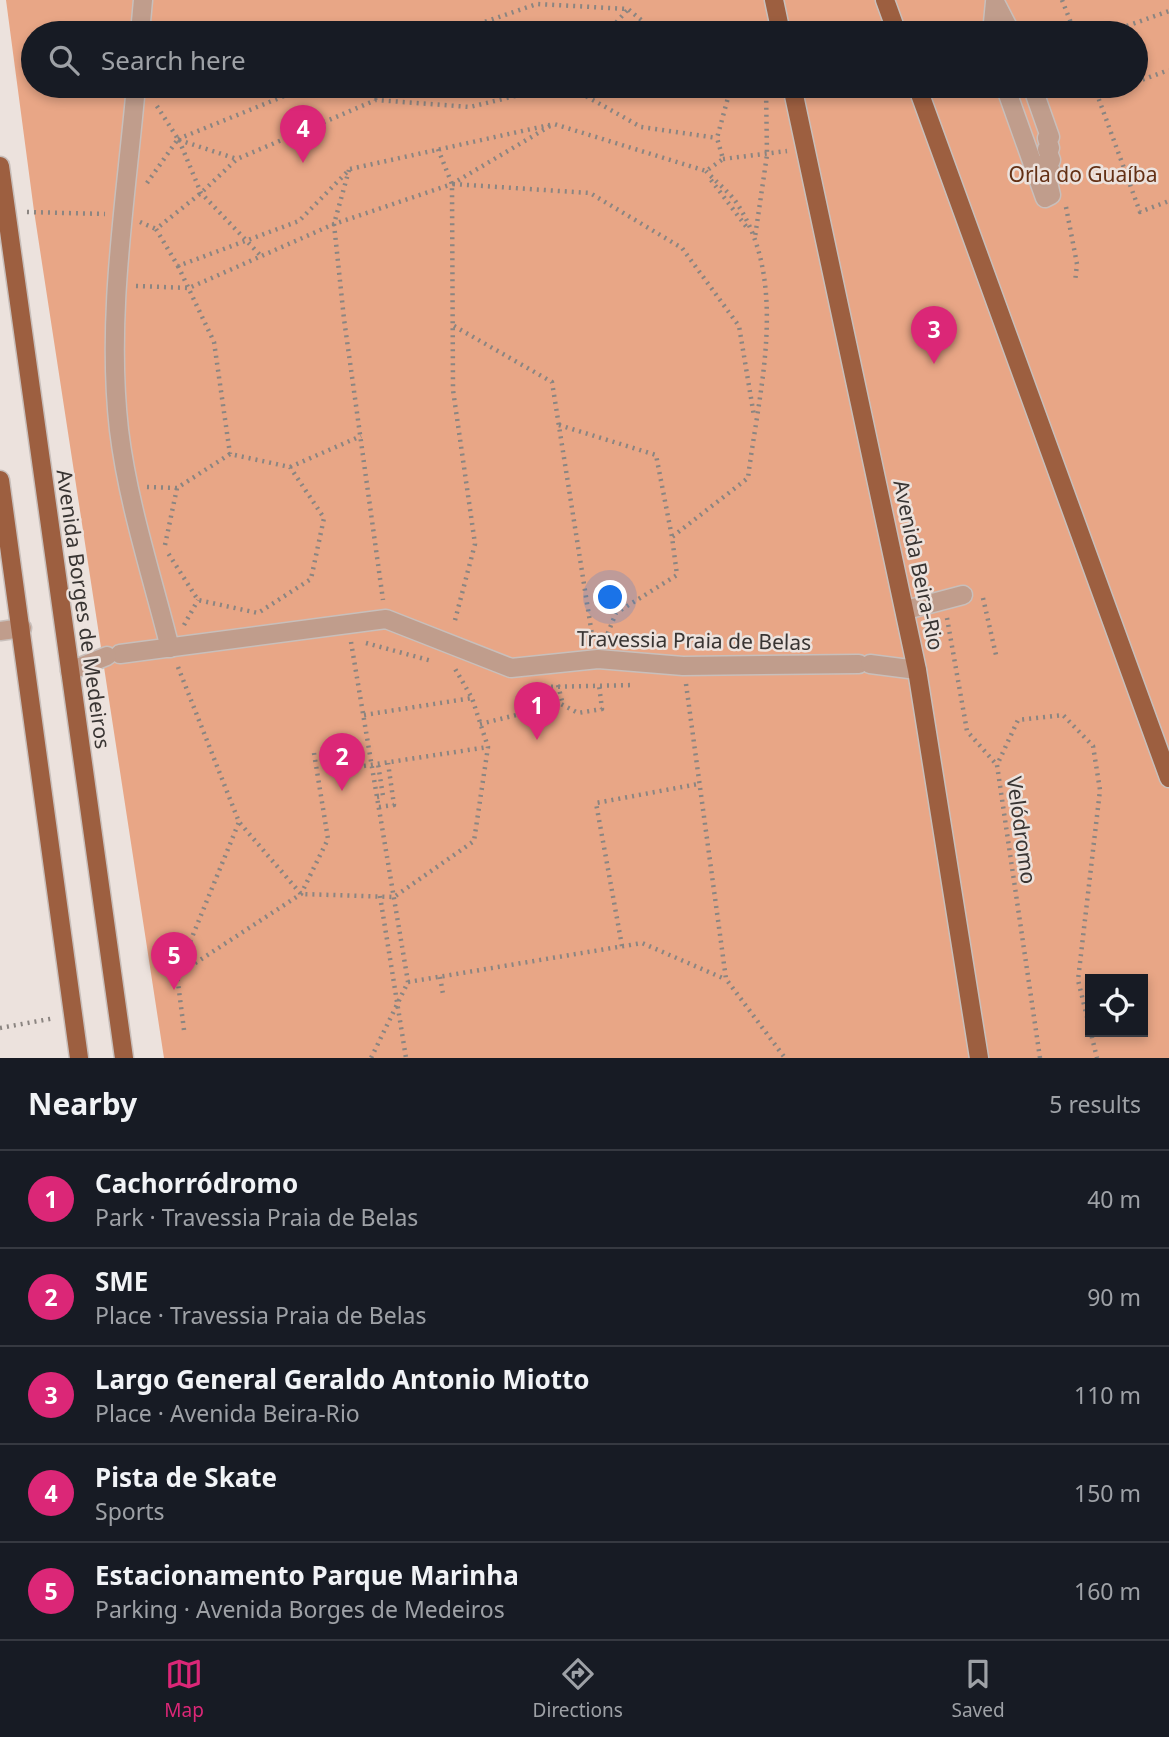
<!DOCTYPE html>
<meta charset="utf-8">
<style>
body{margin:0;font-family:"Noto Sans",sans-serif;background:#242831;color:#f1f3f6}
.controls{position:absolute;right:21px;bottom:21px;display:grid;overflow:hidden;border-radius:0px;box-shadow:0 4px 10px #0003}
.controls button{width:63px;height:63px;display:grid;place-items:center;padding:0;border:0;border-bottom:2px solid #363941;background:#171b24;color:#f1f3f6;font:35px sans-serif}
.you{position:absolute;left:611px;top:598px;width:24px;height:24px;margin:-18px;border:5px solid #fff;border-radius:50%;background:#1a73e8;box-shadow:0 0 0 10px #1a73e833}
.badge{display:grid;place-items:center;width:46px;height:46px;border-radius:50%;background:#db2777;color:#fff;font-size:23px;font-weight:700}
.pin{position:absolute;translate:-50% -58px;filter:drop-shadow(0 2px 4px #0008)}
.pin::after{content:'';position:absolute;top:37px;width:24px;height:21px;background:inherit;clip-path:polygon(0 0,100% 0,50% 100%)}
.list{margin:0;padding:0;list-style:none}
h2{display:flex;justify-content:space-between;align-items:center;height:91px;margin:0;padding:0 28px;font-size:30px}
h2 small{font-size:23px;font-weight:400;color:#9ea1a6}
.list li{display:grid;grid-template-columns:46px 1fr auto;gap:21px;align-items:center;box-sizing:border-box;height:98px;padding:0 28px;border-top:2px solid #363941}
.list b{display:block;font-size:26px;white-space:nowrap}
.list p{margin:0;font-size:23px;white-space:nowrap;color:#9ea1a6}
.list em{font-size:23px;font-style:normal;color:#9ea1a6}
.icon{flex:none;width:38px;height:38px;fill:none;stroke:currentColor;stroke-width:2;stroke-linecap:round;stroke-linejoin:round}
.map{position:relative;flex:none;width:1169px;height:1058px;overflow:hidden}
.search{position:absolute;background:#171b24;box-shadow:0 4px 10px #0003;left:21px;right:21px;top:21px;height:77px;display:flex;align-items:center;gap:18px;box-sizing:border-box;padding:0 24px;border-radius:38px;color:#9ea1a6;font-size:26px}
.sheet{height:581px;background:#171b24}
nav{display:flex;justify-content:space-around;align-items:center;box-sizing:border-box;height:98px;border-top:2px solid #363941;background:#171b24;font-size:19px;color:#9ea1a6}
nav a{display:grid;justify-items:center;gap:4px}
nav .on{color:#db2777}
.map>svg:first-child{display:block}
.green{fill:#e8a686;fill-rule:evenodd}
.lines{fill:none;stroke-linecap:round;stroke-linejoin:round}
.minor-casing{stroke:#c8bfbb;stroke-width:21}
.major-casing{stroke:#c8bfbb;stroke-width:21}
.path{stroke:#8b8581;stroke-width:4.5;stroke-dasharray:2 5;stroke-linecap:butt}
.minor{stroke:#c09d8c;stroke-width:18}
.major{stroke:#9d5f40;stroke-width:18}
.labels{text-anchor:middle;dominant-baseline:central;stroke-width:5;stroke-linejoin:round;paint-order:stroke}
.park-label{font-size:21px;fill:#633015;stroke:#ece2dd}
.street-label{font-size:21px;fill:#393533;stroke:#ece2dd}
</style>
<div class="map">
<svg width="1169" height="1058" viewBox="0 0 1169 1058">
<rect width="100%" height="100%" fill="#ece2dd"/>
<path class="green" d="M6,0H1169V1058H164L34,211ZM33,33H1136V86H33ZM1090,979H1143V1032H1090Z"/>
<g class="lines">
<defs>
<g id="minor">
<polyline points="140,33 143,0"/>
<polyline points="992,33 995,2 1011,33"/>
<path d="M136,86C126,200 106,316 119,430C128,504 152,576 170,648"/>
<polyline points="1005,86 1045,198 1051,195 1046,174 1051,172 1047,161 1051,160 1047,149 1050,148 1047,138 1050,137 1032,86"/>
<polyline points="906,610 963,595"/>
<polyline points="0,631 22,628"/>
<polyline points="120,654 386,619 511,668 598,659 683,666 859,664"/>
<polyline points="870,664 917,670"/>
<polyline points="70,671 107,656"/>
</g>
<g id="major">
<polyline points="774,0 781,33"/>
<polyline points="885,0 897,33"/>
<polyline points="792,86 917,670 979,1058"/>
<polyline points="917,86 1169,778"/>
<polyline points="0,166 124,1058"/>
<polyline points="0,480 79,1058"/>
</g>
</defs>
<use href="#minor" class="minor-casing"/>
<use href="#major" class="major-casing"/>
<g class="path">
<polyline points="1062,0 1075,33"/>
<polyline points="452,33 537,4 628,9 657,33"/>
<polyline points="607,33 628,9"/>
<polyline points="1107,33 1169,11"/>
<polyline points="1136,82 1169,70"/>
<polyline points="371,86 376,100"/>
<polyline points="556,86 470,107 376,100 237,159 201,193 156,229 178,266 299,221 350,169 554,124 706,171 723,159 717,138 729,94"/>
<polyline points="568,86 641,127 717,138"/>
<polyline points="719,86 729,94 766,88 767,155 755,237"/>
<polyline points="1094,86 1140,212 1169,201"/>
<polyline points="1098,95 1124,86"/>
<polyline points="178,139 309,86"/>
<polyline points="179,140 201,193 261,256"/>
<polyline points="179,140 237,159"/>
<polyline points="438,149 452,184 453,390 475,544 454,624"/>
<polyline points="723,159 787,151"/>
<polyline points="349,170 334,224 344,319 383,600"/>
<polyline points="711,180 748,229"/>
<polyline points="147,183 178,139 155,103"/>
<polyline points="453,184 590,193 682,248 739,326 754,416"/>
<polyline points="1066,207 1077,264 1075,282"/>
<polyline points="27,212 105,214"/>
<polyline points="140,222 156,229"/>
<polyline points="178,266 214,342 230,454"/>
<polyline points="136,286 189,288 334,224 452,184 550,126"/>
<polyline points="454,326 552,382 593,641"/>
<polyline points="559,425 656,455 672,537"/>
<polyline points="290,467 361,436"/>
<polyline points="147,487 177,488 230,454 290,467 324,518 311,579 258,613 198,600 168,553"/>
<polyline points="165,545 177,488"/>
<polyline points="983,598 996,655"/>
<polyline points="947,618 967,731 997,765"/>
<polyline points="184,625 198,600"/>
<path d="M605,640L616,613L677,575L672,537L748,478C759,389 790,282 736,202C728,191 715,181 706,171"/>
<polyline points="351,642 408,982 371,1058"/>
<polyline points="366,643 432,661"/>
<polyline points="178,667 239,822 301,894 394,897 474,841 488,747 472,698 454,667"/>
<polyline points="686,684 726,979 785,1058"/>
<polyline points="558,685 563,705"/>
<polyline points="544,687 634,685"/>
<polyline points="364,715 472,698"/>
<polyline points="480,724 561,704 578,713 602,709 599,685"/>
<polyline points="357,767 488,747"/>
<polyline points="377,797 383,796 378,764"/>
<polyline points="379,807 394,805 388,763"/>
<polyline points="380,896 406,1058"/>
<polyline points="622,946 596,803 698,784"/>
<polyline points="177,974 239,822"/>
<polyline points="440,977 443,994"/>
<polyline points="408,982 642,943 725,979"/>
<polyline points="0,1028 55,1018"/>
<polyline points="184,1030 177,975 301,894 328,839 314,753"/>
<polyline points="1040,1058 997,765 1018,720 1063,715 1093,746 1100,790 1078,980 1097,1058"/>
</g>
<use href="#minor" class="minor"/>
<use href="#major" class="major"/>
</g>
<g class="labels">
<g class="park-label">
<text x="1083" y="174">Orla do Guaíba</text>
</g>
<g class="street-label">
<text transform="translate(919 565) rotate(78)">Avenida Beira-Rio</text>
<text transform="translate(84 609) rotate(82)">Avenida Borges de Medeiros</text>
<text transform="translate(694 640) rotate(1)">Travessia Praia de Belas</text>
<text transform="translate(1022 830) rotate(82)">Velódromo</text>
</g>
</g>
</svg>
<div class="controls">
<button><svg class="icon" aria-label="locate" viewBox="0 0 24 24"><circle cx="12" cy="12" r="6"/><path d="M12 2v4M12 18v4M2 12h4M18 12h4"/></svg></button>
</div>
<div class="you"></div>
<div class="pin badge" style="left:537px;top:740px">1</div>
<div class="pin badge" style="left:342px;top:791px">2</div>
<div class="pin badge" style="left:934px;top:364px">3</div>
<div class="pin badge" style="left:303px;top:163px">4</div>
<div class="pin badge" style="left:174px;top:990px">5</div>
<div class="search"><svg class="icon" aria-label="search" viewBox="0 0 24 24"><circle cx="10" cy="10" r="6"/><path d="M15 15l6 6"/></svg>Search here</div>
</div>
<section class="sheet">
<h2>Nearby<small>5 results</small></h2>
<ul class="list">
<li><span class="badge">1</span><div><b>Cachorródromo</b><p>Park · Travessia Praia de Belas</p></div><em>40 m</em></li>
<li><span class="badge">2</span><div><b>SME</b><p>Place · Travessia Praia de Belas</p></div><em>90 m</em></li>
<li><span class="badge">3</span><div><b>Largo General Geraldo Antonio Miotto</b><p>Place · Avenida Beira-Rio</p></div><em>110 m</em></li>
<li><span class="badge">4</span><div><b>Pista de Skate</b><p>Sports</p></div><em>150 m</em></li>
<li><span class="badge">5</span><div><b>Estacionamento Parque Marinha</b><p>Parking · Avenida Borges de Medeiros</p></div><em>160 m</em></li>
</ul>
</section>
<nav>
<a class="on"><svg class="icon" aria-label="map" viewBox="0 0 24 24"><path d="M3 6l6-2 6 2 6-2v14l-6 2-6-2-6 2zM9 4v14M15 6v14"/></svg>Map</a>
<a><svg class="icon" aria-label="directions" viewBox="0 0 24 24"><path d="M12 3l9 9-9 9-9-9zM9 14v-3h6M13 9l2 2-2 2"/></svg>Directions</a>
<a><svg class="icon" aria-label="saved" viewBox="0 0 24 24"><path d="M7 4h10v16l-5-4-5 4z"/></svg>Saved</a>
</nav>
